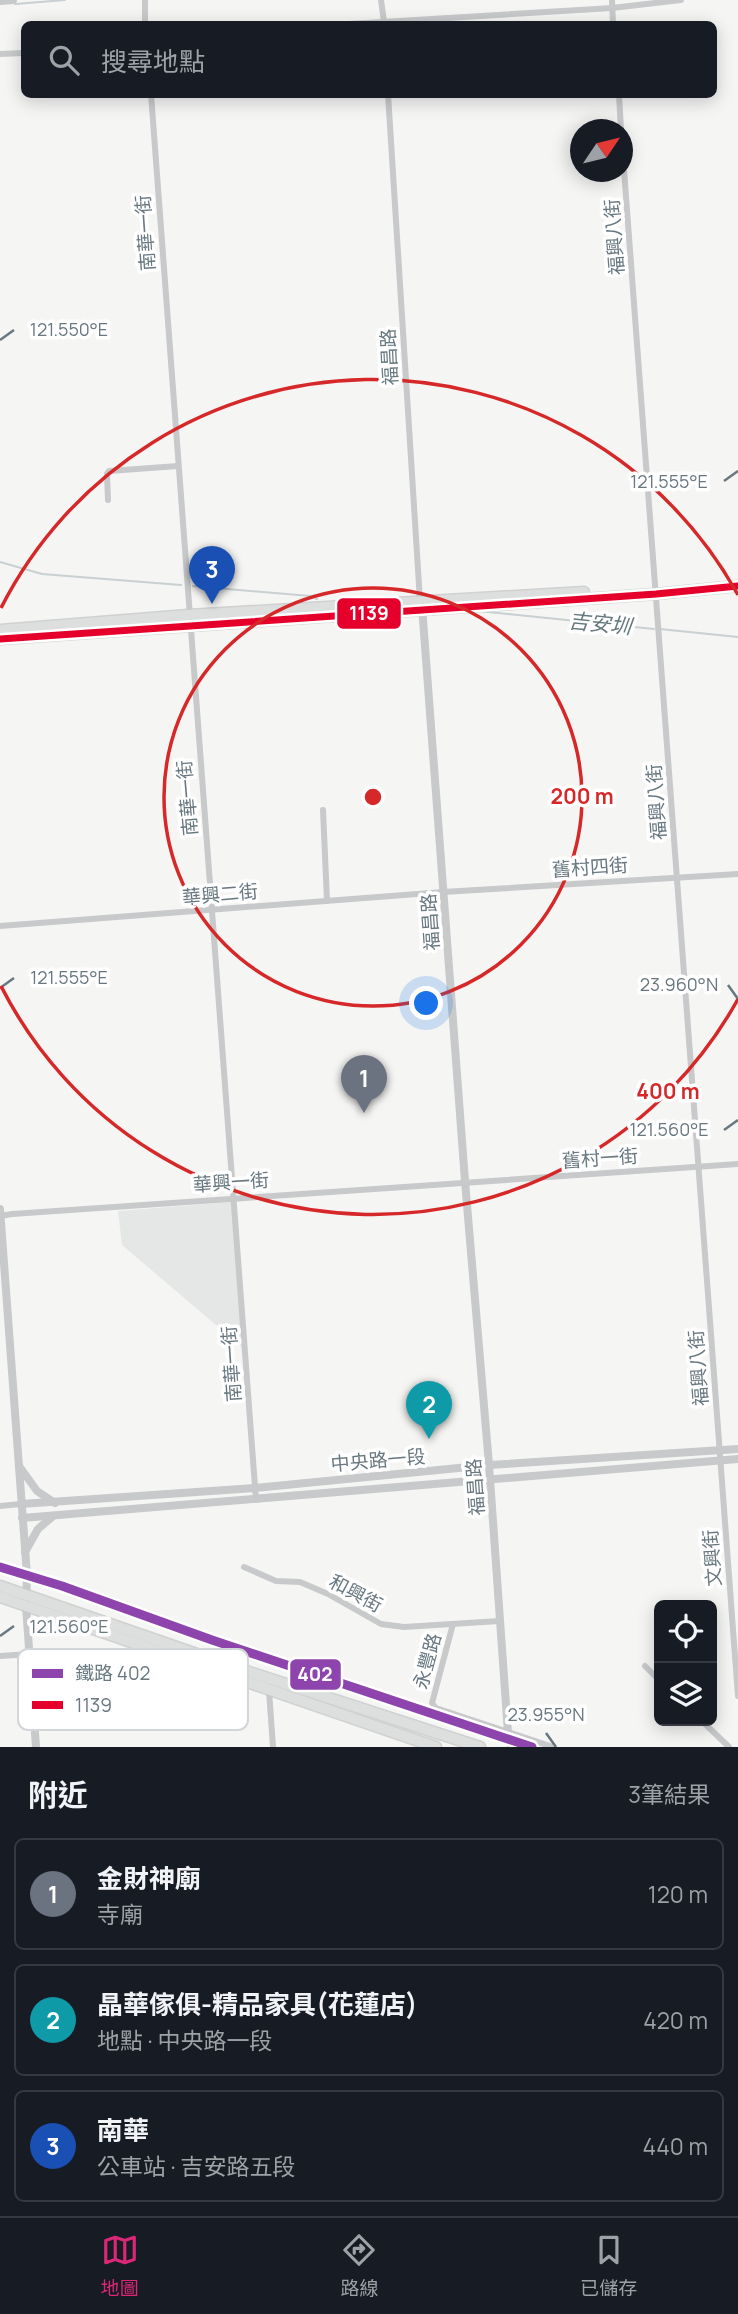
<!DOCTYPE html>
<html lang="zh-TW">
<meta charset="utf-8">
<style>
body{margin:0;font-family:Manrope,"Noto Sans TC",sans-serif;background:#242831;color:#f1f3f6}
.controls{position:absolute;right:21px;bottom:21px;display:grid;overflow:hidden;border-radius:10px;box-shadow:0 4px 18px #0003}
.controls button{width:63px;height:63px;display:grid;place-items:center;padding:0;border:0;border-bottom:2px solid #363941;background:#171b24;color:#f1f3f6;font:35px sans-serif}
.compass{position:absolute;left:570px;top:119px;width:63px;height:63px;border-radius:50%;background:#171b24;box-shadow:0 4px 18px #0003;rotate:55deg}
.you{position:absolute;left:427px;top:1004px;width:24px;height:24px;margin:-18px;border:5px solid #fff;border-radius:50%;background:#1a73e8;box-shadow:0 0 0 10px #1a73e833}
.badge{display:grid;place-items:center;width:46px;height:46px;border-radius:50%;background:#db2777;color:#fff;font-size:23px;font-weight:700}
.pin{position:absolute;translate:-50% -58px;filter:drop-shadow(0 2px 4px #0008)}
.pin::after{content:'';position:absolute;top:37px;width:24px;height:21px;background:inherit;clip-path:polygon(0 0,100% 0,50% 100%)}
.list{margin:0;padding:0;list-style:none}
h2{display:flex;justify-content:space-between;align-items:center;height:91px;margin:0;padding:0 28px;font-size:30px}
h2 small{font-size:23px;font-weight:400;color:#9ea1a6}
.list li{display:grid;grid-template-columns:46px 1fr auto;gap:21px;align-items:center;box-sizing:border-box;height:112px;margin:0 14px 14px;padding:0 14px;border:2px solid #363941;border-radius:10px}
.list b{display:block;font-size:26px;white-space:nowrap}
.list p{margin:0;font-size:23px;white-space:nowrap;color:#9ea1a6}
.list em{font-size:23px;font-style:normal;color:#9ea1a6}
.icon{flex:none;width:38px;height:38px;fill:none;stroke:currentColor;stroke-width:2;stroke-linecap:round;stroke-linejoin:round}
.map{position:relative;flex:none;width:738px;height:1747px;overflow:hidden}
.search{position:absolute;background:#171b24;box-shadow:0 4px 18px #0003;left:21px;right:21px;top:21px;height:77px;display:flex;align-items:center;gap:18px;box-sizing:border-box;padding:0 24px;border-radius:10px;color:#9ea1a6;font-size:26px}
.sheet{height:469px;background:#171b24}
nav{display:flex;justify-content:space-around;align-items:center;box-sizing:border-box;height:98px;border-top:2px solid #363941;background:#171b24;font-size:19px;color:#9ea1a6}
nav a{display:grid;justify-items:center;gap:4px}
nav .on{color:#db2777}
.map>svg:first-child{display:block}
.built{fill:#e5e6e6}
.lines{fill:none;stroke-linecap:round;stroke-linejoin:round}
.stream{stroke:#c8d0d2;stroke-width:2}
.primary-casing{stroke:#d0d1d1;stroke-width:13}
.minor{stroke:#c7c9ca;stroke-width:6}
.tertiary{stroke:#c7c9ca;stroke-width:8}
.primary{stroke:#dddede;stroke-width:10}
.bus-1-casing{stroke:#fff;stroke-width:12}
.bus-1{stroke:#e4002b;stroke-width:7}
.rail-1-casing{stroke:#fff;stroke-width:14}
.rail-1{stroke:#8e44ad;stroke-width:9}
.ticks{fill:none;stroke:#687880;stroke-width:2.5}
.ring{fill:none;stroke:#d62828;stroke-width:3.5}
.labels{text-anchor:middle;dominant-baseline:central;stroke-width:7;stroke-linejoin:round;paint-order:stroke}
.street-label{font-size:19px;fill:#687880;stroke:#fff}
.water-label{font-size:21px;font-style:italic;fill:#64787d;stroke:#fff}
.key{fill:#fff;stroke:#d2d6d9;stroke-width:2}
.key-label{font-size:19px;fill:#687880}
.ticks-label{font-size:18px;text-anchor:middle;fill:#687880;stroke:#fff;stroke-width:7;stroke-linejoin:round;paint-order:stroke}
.centre{fill:#d62828;stroke:#fff;stroke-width:3.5}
.ring-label{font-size:21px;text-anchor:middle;font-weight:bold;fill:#d62828;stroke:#fff;stroke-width:7;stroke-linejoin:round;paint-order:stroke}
.line-badge{stroke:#fff;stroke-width:2.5}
.badge-label{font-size:19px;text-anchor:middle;font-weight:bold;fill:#fff}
</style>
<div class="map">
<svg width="738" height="1747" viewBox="0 0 738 1747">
<rect width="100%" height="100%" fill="#f5f5f4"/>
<polygon class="built" points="232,1202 243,1348 122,1245 118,1211"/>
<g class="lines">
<g class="stream">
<polyline points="15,4 65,0"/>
<polyline points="0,562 42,574 181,585"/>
<polyline points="193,586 310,596 317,599"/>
<polyline points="479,611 654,629"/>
<polyline points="660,629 738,637"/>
</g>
<defs>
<g id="primary">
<polyline points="0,630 188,615 584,592"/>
<polyline points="0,639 656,594 738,586"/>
<polyline points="0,1586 243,1670 480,1747"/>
<polyline points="0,1597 436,1747"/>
</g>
</defs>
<use href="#primary" class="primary-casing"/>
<g class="minor">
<polyline points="145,0 145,24"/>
<polyline points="381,0 384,22"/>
<polyline points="612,0 613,24"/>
<polyline points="349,24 612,8 681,0"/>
<polyline points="0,54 24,53"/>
<polyline points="151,94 256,1500"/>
<polyline points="388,94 420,601"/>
<polyline points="619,94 621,130"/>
<polyline points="622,143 738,1696"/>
<polyline points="108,500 107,474 109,471 178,466"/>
<polyline points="323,810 327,901"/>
<polyline points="0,926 443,892 738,874"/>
<polyline points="0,1216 12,1214 738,1164"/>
<polyline points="0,1506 21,1504"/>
<polyline points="244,1567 276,1581 300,1582 328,1594 381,1624 404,1627 499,1621"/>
<polyline points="453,1624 432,1703 436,1708 553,1747"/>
<polyline points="0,1656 31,1654"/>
<polyline points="645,1666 659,1680"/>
<polyline points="269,1691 273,1747"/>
<polyline points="702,1721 729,1747"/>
</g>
<g class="tertiary">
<polyline points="0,1 13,0"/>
<polyline points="422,606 465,1181 489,1465 508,1733 511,1747"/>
<polyline points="0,1209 27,1575 26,1606 36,1747"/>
<polyline points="19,1466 37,1491 55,1503"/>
<polyline points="21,1504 255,1488 489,1465 738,1449"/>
<polyline points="22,1518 738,1459"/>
<polyline points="25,1552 38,1529 53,1516"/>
</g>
<use href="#primary" class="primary"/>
<defs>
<polyline id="bus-1" points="0,639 656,594 738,586"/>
</defs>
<use href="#bus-1" class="bus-1-casing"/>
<use href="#bus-1" class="bus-1"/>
<defs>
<polyline id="rail-1" points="0,1567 62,1586 212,1640 532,1747"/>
</defs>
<use href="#rail-1" class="rail-1-casing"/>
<use href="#rail-1" class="rail-1"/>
</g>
<path class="ticks" d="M0,340L14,330M724,481L738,471M728,985L738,999M0,988L14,978M724,1130L738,1120M0,1636L14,1626M546,1733L556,1747"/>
<g class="ring">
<circle cx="373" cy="797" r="209"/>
<path d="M738 999A417 417 0 0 1 1 986M1 608A417 417 0 0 1 738 595"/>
</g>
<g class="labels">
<g class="street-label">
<text transform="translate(145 233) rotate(-94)">南華一街</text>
<text transform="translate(614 237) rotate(-94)">福興八街</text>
<text transform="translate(389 357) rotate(-93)">福昌路</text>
<text transform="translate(187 798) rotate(-95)">南華一街</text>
<text transform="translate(656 802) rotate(-94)">福興八街</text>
<text transform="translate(590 867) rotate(-4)">舊村四街</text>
<text transform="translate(220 894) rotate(-5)">華興二街</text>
<text transform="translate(430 922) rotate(-94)">福昌路</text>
<text transform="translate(600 1158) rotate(-4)">舊村一街</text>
<text transform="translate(231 1182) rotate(-4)">華興一街</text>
<text transform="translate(231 1364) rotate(-94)">南華一街</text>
<text transform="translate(698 1368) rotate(-94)">福興八街</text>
<text transform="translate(378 1460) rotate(-5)">中央路一段</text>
<text transform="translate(475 1487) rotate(-94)">福昌路</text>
<text transform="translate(712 1558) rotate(-94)">文興街</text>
<text transform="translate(356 1593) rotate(28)">和興街</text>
<text transform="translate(427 1661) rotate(-75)">永豐路</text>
</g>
<g class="water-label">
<text transform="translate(600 623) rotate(6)">吉安圳</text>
</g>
</g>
<rect x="18" y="1649" width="230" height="81" rx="10" class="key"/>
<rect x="32" y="1669" width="31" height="9" fill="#8e44ad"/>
<rect x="32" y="1701" width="31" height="8" fill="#e4002b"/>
<g class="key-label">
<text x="75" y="1680">鐵路 402</text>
<text x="75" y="1712">1139</text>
</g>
<g class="ticks-label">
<text x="69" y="336">121.550°E</text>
<text x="669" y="488">121.555°E</text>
<text x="69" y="984">121.555°E</text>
<text x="679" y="991">23.960°N</text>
<text x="669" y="1136">121.560°E</text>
<text x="69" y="1633">121.560°E</text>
<text x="546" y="1721">23.955°N</text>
</g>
<circle cx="373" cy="797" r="10" class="centre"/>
<g class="ring-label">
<text x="582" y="804">200 m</text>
<text x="668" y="1099">400 m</text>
</g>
<g class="line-badge">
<rect x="336" y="597" width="66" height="33" rx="7" fill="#e4002b"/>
<rect x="289" y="1658" width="53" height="33" rx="7" fill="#8e44ad"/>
</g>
<g class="badge-label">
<text x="369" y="620">1139</text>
<text x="315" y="1681">402</text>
</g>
</svg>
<div class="controls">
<button><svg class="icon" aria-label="locate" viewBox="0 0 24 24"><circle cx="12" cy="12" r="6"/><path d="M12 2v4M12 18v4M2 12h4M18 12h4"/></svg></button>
<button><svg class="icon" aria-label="layers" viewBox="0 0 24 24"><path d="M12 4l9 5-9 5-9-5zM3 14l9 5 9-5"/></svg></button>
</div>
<svg class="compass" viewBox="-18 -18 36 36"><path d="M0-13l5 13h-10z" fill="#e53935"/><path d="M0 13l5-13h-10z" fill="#9ea1a6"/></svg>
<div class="you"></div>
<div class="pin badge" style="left:364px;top:1113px;background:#6b7280">1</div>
<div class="pin badge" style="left:429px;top:1439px;background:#0f9aa8">2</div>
<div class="pin badge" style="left:212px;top:604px;background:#1a4fb4">3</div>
<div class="search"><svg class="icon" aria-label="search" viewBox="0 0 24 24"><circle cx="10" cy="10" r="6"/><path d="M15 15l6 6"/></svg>搜尋地點</div>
</div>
<section class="sheet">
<h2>附近<small>3筆結果</small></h2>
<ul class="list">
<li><span class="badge" style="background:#6b7280">1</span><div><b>金財神廟</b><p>寺廟</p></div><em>120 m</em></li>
<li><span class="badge" style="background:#0f9aa8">2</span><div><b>晶華傢俱-精品家具(花蓮店)</b><p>地點 · 中央路一段</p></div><em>420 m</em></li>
<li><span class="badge" style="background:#1a4fb4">3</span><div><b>南華</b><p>公車站 · 吉安路五段</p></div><em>440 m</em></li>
</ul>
</section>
<nav>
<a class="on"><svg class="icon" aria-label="map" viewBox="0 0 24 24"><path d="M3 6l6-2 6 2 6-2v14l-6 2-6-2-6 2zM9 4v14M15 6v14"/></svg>地圖</a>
<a><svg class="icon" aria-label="directions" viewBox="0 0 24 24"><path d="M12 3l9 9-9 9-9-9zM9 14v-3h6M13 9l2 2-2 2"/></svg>路線</a>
<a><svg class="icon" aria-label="saved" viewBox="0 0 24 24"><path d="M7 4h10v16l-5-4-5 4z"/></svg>已儲存</a>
</nav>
